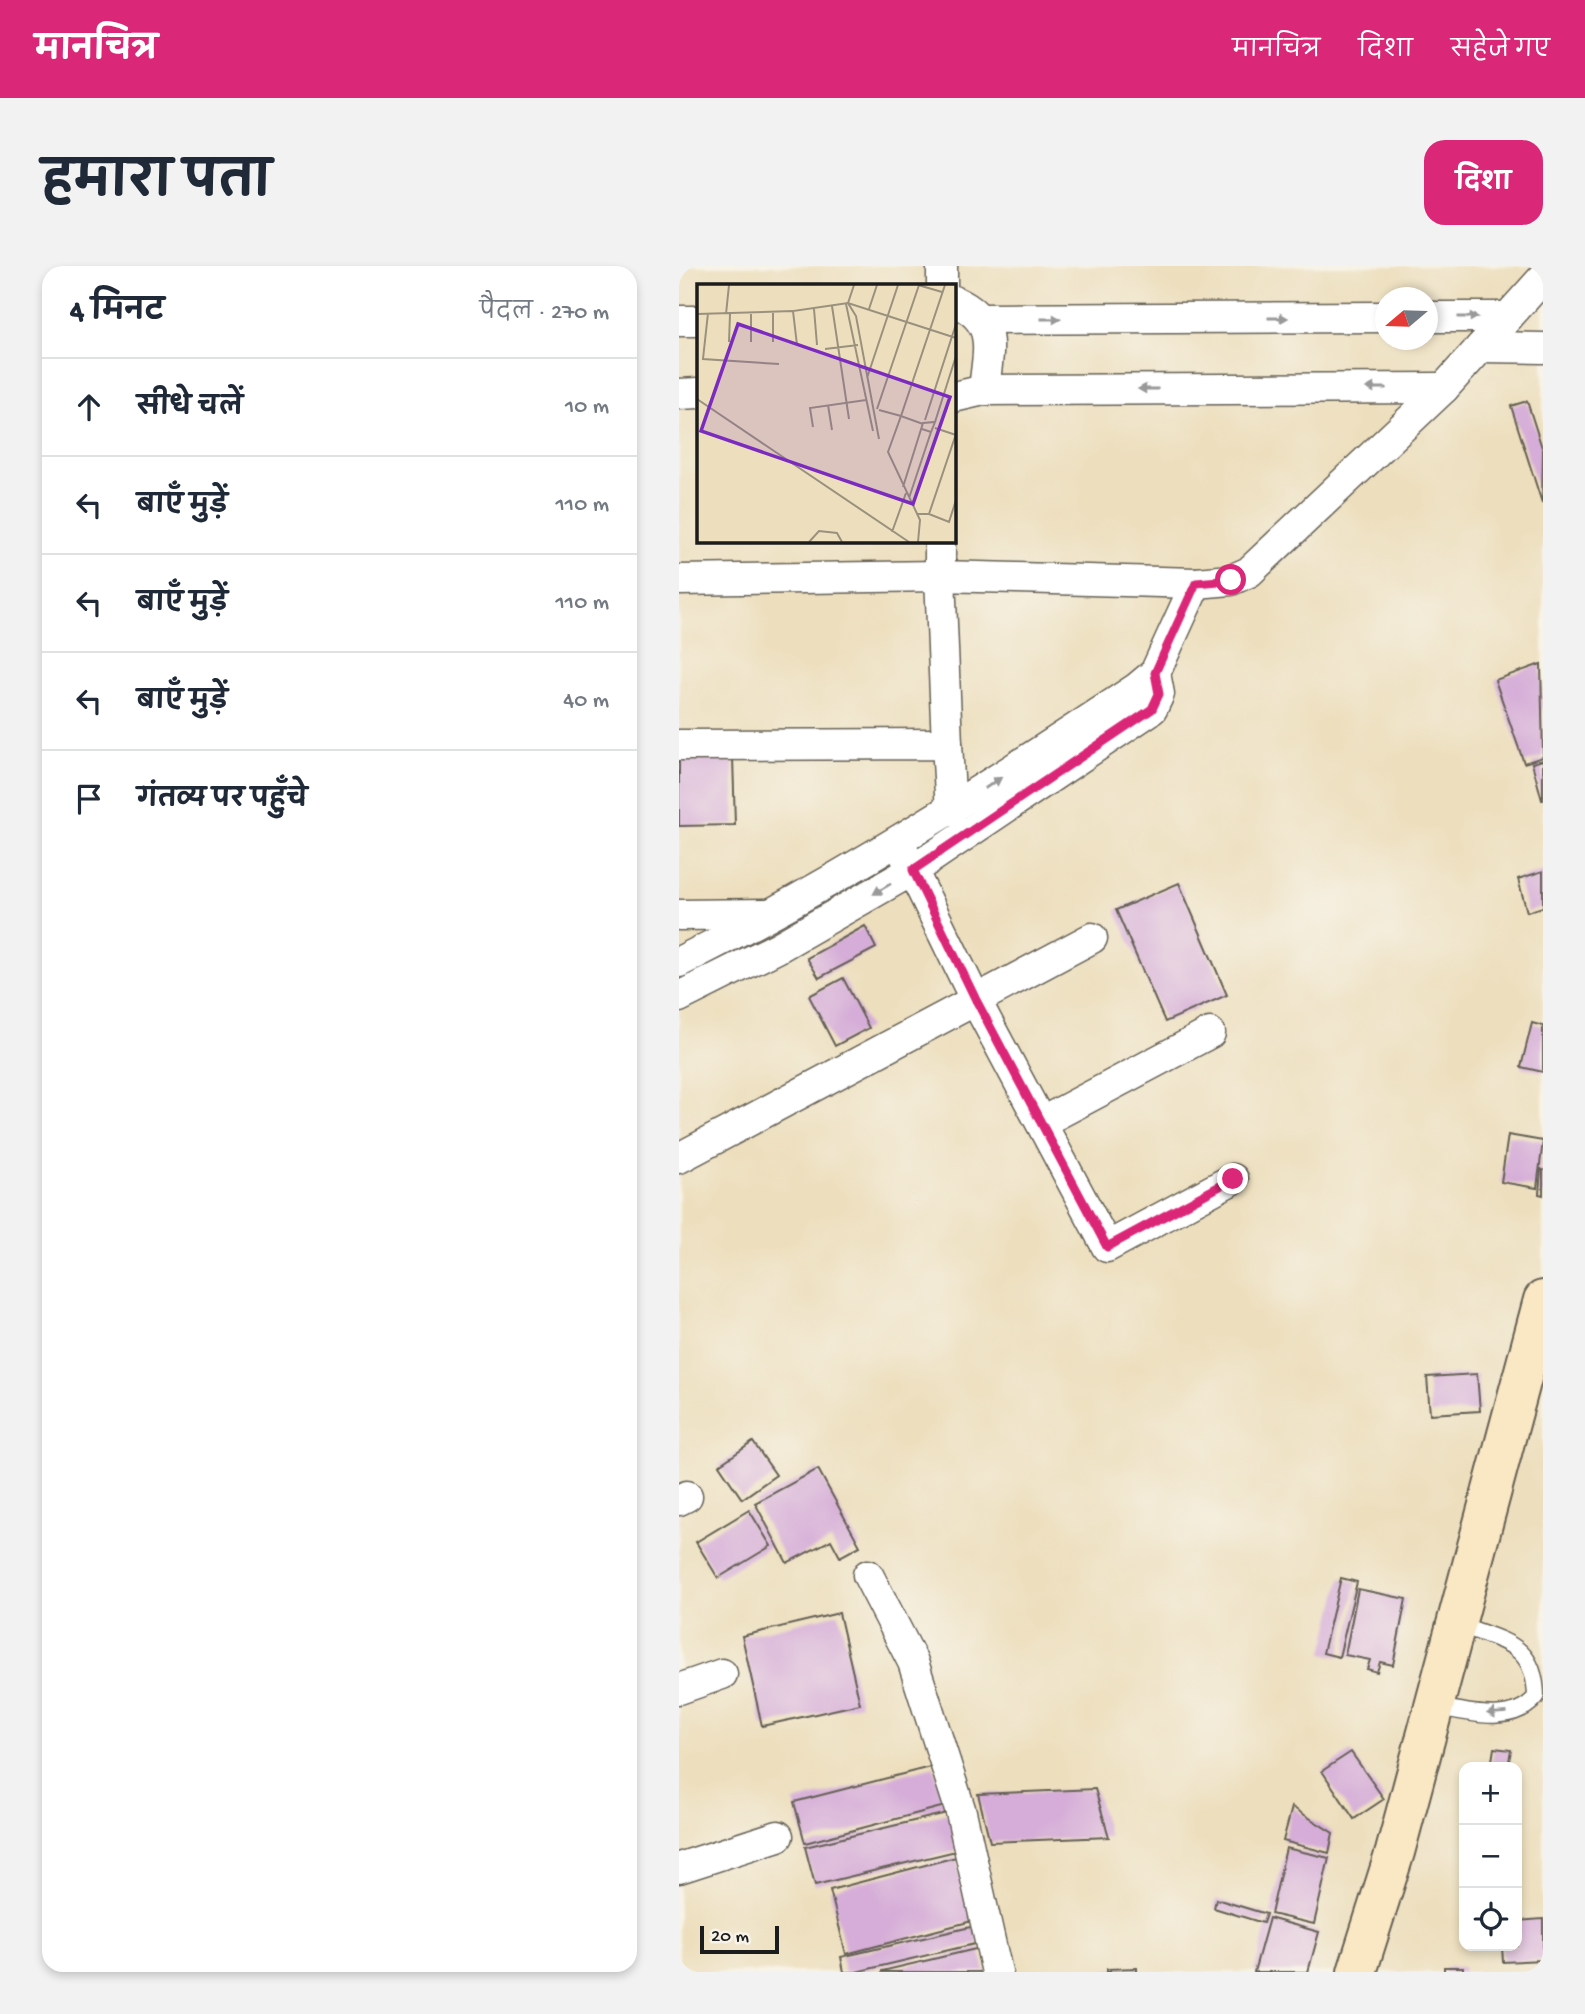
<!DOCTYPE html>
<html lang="hi">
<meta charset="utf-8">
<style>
body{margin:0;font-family:"Gochi Hand","Playpen Sans Deva",sans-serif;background:#f2f2f3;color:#1f2937}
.controls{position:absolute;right:21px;bottom:21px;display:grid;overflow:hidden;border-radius:14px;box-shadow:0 4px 10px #0003}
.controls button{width:63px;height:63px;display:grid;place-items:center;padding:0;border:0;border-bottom:2px solid #e0e1e3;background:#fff;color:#1f2937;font:35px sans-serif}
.compass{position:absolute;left:696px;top:21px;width:63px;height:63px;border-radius:50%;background:#fff;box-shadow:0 4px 10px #0003;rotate:251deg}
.scale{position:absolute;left:21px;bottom:18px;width:79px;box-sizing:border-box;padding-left:7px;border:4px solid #1c1c1c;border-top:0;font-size:19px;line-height:24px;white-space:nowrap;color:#1c1c1c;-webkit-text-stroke:5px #f7f3e8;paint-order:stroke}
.stop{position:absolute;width:21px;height:21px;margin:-16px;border:5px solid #db2777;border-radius:50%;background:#fff}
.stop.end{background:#db2777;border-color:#fff;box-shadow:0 2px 7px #0008}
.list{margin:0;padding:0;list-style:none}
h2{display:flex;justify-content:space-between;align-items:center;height:91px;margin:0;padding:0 28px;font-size:30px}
h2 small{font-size:23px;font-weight:400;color:#747a83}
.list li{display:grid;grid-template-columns:46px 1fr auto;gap:21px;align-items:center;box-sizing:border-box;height:98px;padding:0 28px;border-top:2px solid #e0e1e3}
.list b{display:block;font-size:26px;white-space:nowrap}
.list em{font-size:23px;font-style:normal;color:#747a83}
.icon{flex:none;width:38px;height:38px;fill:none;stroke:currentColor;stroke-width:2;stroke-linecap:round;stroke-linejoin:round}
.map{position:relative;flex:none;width:864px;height:1706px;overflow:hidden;border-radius:21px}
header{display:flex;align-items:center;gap:42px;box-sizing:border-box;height:98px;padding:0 35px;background:#db2777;color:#fff}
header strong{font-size:33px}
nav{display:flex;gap:38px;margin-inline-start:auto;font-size:24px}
.intro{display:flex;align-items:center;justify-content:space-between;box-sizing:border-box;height:168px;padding:0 42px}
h1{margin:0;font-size:49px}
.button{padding:18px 32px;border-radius:21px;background:#db2777;color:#fff;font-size:24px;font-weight:700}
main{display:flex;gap:42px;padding:0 42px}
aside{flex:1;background:#fff;border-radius:21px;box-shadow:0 4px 10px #0003}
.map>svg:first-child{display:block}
.building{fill:#d6add8}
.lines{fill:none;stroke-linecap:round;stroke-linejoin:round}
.lane-casing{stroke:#656055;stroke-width:19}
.street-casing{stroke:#656055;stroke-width:33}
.secondary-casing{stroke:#656055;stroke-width:42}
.lane{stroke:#fff;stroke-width:16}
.street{stroke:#fff;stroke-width:30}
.secondary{stroke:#fae7c3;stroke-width:38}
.oneway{fill:#999}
.route{stroke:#db2777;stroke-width:9}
.inset-road{fill:none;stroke:#99917d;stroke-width:2}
.view{fill:#7b2cbf;fill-opacity:0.15;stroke:#7b2cbf;stroke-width:3.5}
.inset-edge{fill:none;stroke:#1c1c1c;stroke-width:3.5}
</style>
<header>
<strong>मानचित्र</strong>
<nav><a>मानचित्र</a><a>दिशा</a><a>सहेजे गए</a></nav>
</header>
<div class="intro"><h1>हमारा पता</h1><a class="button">दिशा</a></div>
<main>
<aside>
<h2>4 मिनट<small>पैदल · 270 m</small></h2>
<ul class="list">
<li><svg class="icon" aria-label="ahead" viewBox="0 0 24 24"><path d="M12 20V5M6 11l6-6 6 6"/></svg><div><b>सीधे चलें</b></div><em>10 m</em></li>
<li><svg class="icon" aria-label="left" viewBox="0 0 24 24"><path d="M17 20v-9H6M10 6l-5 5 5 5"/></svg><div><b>बाएँ मुड़ें</b></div><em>110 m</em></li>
<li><svg class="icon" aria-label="left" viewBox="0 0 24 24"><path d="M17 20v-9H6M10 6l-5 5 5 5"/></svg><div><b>बाएँ मुड़ें</b></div><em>110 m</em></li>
<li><svg class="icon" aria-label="left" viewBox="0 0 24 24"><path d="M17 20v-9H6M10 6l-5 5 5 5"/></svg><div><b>बाएँ मुड़ें</b></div><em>40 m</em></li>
<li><svg class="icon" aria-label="arrive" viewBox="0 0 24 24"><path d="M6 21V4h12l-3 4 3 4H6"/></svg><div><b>गंतव्य पर पहुँचे</b></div></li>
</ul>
</aside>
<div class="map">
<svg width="864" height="1706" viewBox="0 0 864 1706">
<rect width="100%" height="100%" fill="#f7f3e8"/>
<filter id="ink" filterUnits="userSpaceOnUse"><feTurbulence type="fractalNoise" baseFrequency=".0143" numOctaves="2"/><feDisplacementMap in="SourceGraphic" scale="14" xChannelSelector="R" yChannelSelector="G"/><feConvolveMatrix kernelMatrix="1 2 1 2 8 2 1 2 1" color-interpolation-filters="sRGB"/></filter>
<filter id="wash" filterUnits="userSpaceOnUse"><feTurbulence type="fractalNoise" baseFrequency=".00686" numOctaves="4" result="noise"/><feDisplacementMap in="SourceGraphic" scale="28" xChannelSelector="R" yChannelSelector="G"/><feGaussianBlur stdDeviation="1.57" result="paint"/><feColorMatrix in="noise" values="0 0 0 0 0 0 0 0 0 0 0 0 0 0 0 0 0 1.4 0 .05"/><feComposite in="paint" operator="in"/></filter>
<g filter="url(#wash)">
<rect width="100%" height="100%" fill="#eddfbe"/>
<g id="blocks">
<g class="building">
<polygon points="848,135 864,185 863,237 832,140"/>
<polygon points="862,398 864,491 845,497 816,414"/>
<polygon points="54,491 56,559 0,560 0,492"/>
<polygon points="864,494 864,534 863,534 853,497"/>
<polygon points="864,605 864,641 848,646 839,613"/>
<polygon points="500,617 548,729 486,756 437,644"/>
<polygon points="186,660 197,682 140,712 128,692"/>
<polygon points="164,712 190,762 156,780 130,730"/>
<polygon points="853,757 864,760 864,806 842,801"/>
<polygon points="829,869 864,875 858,922 822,916"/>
<polygon points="862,903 864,904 864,929 860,928"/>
<polygon points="798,1108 801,1145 751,1148 748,1111"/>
<polygon points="74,1176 97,1209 63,1233 40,1199"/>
<polygon points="139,1203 181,1280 161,1291 152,1274 108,1297 76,1237"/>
<polygon points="70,1244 92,1280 39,1312 17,1276"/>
<polygon points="662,1312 678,1316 660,1391 644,1387"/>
<polygon points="679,1323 727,1333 714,1399 701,1396 698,1406 688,1403 691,1394 666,1389"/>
<polygon points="160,1347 181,1438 83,1460 63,1370"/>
<polygon points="815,1482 832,1484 829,1501 812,1501"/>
<polygon points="672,1486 705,1533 675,1553 643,1505"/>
<polygon points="255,1500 266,1540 126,1577 115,1536"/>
<polygon points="416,1523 430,1571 311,1576 299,1528"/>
<polygon points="613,1541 654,1567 650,1587 604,1575"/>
<polygon points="272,1546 281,1584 136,1619 126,1581"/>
<polygon points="607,1582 650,1592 635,1658 592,1648"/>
<polygon points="277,1591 293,1655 167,1688 151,1624"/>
<polygon points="537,1633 587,1648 584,1657 535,1642"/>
<polygon points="590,1652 640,1666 629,1706 575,1706"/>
<polygon points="864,1653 864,1694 824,1696 823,1680 838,1680 838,1655"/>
<polygon points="296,1660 300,1677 177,1706 165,1706 162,1691"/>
<polygon points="301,1682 306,1706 203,1706 203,1705"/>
<rect x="765" y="1701" width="19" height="5"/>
<polygon points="458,1702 458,1706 428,1706 428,1703"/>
</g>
</g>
</g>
<g filter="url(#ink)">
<use href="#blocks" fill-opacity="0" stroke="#656055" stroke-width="2"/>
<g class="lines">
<defs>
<path id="lane" d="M755,1440C788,1446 833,1460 857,1431C856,1375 822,1376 777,1357"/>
<g id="street">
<polyline points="263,0 263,19"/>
<path d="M275,35C320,55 309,83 305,124"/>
<polyline points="748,51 829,51"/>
<polyline points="303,53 706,51"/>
<polyline points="0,55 19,55"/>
<polyline points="802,81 864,82"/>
<polyline points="0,128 19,127"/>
<polyline points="275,131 305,124 765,122"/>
<polyline points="261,275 261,310 517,317 552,314 570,306 765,122 864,12"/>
<polyline points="0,314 261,310 268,478"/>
<polyline points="0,479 268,478 272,545"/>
<polyline points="220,577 297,735 428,981 554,913"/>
<polyline points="0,649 90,648"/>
<path d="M0,696C160,616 309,521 458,422L476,407L517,317"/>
<polyline points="0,731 98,682 234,604 473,443 480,428 476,407"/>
<polyline points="363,856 531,767"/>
<polyline points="0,892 413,672"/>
<polyline points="0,1234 8,1230"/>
<polyline points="189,1309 234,1396 282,1546 318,1706"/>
<polyline points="0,1423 43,1408"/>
<polyline points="0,1602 99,1570"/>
</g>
<polyline id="secondary" points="678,1706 716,1586 864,1034"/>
</defs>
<use href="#lane" class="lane-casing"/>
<use href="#street" class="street-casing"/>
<use href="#secondary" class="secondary-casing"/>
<use href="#lane" class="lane"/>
<use href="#street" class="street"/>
<use href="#secondary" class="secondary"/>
</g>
<defs><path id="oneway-solid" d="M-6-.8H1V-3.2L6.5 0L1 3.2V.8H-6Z" transform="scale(1.75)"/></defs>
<g class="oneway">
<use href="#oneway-solid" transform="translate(789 51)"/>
<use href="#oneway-solid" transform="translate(599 52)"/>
<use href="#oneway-solid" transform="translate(372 53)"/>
<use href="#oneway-solid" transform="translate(697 122) rotate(180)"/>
<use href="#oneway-solid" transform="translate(469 123) rotate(180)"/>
<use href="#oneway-solid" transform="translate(314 517) rotate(-34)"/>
<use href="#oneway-solid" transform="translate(203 623) rotate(149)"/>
<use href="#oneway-solid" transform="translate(818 1447) rotate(177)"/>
</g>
</g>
<g class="lines" filter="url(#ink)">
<polyline class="route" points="552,314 517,317 476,407 480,428 473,443 234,604 297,734 428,981 554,913"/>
</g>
<g transform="translate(18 18)">
<rect width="259" height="259" fill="#eddfbe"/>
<path class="inset-road" d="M157,1L151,19L159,32L182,155M221,1L245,8M149,20L176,147M135,22L152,135M117,25L120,61M172,25L180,1M11,29L6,75L82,80M76,29V58M0,30L96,27M29,30L32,1M32,58L33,30M54,58V30M100,61L96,27L151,19L259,54M128,65L161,61M170,94L201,1M0,115L212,258M131,121L135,146M180,125L222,1M182,126L204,132L248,1M228,136L259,40M238,138L259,72M116,143L113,124L169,116M238,144L259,151M206,203L226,139L238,138L234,148L225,145M212,214L234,148M220,230H232L259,150M232,230L252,238L259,216M195,248L209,209M112,258L122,247L140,249L145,258M221,258L223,236L191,168L204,132L226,140"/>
<path class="view" d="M41,40L253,113L216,220L4,147Z"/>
<rect width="259" height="259" class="inset-edge"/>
</g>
</svg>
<div class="controls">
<button>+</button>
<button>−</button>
<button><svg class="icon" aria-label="locate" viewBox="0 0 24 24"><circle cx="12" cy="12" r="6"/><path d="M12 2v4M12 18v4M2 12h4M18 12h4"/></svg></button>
</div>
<svg class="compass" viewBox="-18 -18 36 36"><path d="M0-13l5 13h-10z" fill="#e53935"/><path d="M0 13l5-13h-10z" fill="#747a83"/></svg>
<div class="scale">20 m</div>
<div class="stop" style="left:552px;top:314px"></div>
<div class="stop end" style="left:554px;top:913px"></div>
</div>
</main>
